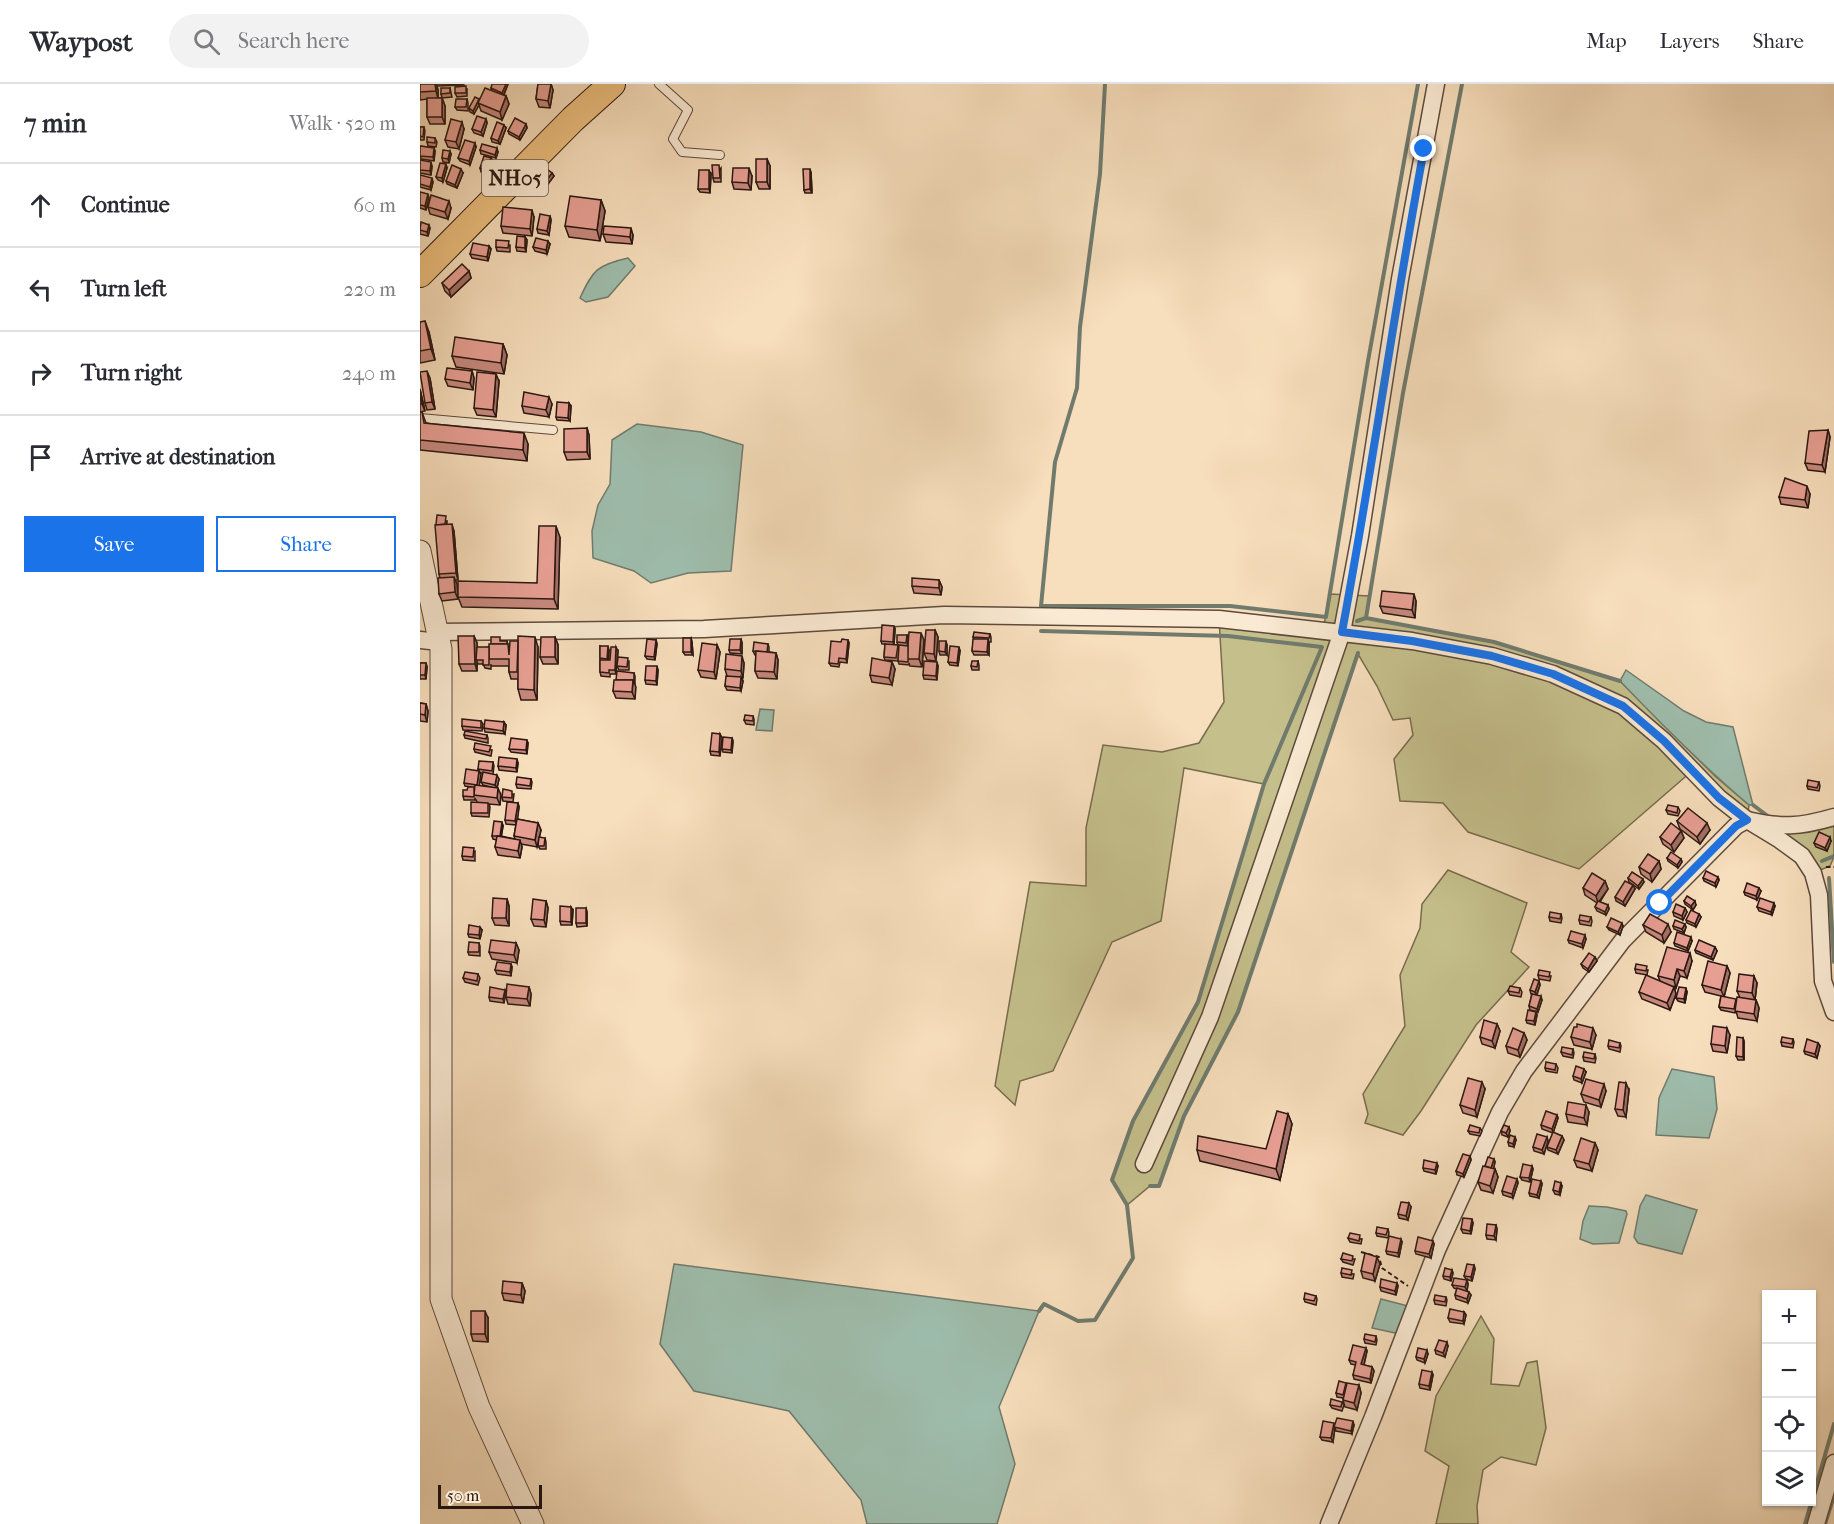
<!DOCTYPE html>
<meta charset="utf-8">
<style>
body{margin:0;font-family:"IM FELL French Canon",serif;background:#f2f2f3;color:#2b2b33}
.controls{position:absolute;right:18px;bottom:18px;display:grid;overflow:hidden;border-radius:0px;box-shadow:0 2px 4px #0004}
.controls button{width:54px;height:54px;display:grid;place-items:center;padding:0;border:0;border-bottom:2px solid #e1e1e2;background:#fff;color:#2b2b33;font:30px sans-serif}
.scale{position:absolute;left:18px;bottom:15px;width:104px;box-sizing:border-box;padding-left:6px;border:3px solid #2b1811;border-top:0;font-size:16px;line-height:21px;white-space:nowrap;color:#2b1811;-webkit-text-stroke:4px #faead3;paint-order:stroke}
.stop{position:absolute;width:18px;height:18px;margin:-14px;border:4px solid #1a73e8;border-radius:50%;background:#fff}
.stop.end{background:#1a73e8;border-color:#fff;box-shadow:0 2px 6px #0008}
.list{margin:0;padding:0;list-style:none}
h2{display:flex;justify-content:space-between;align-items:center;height:78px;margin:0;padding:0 24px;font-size:26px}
h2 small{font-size:20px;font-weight:400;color:#7c7c81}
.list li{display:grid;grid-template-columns:39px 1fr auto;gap:18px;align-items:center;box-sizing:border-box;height:84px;padding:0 24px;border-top:2px solid #e1e1e2}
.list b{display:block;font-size:22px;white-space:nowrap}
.list em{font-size:20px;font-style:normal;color:#7c7c81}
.actions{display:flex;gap:12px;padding:18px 24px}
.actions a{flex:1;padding:14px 0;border:2px solid #1a73e8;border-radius:0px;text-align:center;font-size:21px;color:#1a73e8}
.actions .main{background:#1a73e8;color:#fff}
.icon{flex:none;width:33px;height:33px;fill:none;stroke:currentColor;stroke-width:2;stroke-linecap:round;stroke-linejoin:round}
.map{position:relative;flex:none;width:1414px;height:1440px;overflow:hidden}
header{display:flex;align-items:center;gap:36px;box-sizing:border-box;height:84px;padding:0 30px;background:#fff;border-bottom:2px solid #e1e1e2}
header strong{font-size:28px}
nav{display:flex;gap:33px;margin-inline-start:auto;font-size:21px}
.search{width:420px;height:54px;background:#f2f2f3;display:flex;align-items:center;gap:15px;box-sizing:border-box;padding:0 21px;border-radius:33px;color:#7c7c81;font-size:22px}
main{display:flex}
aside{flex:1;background:#fff}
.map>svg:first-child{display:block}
.green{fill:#c4bf8b;stroke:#786c4e;stroke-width:1.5}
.water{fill:#9ebdac;stroke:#707b6e;stroke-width:1.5}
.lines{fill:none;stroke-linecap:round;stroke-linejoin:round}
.stream{stroke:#707b6e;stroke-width:4}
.service-casing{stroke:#5e4a3c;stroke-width:10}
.minor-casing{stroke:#5e4a3c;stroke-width:19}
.tertiary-casing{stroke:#5e4a3c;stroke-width:23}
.primary-casing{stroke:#2b1811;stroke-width:28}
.path{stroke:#2b1811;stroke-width:2;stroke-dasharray:4.5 3;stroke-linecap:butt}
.service{stroke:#faead3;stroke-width:8}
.minor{stroke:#faead3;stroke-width:16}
.tertiary{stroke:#faead3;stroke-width:21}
.primary{stroke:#ecbf7e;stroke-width:26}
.wall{fill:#c7897e;stroke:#2b1811;stroke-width:1.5;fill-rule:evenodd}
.shaded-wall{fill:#a26f67;stroke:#2b1811;stroke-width:1.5}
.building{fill:#e79f93;stroke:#2b1811;stroke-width:1.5}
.route{stroke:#1a73e8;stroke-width:8}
.labels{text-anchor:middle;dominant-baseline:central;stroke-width:4.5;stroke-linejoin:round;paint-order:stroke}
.shield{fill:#faead3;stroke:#69574b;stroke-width:1.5}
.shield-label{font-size:21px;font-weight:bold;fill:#2b1811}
</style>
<header>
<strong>Waypost</strong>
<div class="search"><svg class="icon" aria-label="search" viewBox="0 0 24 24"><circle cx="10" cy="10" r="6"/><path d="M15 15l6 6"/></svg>Search here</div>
<nav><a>Map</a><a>Layers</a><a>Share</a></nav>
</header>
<main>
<aside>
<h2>7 min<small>Walk · 520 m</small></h2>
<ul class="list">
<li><svg class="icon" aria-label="ahead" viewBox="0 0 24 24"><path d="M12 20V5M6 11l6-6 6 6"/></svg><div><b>Continue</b></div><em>60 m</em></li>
<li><svg class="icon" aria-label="left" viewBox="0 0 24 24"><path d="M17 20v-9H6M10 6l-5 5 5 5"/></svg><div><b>Turn left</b></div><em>220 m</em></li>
<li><svg class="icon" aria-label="right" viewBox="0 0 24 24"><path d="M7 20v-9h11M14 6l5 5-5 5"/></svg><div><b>Turn right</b></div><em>240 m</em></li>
<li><svg class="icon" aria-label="arrive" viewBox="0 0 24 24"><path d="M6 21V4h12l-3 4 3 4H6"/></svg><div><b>Arrive at destination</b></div></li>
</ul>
<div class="actions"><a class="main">Save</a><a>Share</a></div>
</aside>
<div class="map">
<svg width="1414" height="1440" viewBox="0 0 1414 1440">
<rect width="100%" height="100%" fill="#f7debc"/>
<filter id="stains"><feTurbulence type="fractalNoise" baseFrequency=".00333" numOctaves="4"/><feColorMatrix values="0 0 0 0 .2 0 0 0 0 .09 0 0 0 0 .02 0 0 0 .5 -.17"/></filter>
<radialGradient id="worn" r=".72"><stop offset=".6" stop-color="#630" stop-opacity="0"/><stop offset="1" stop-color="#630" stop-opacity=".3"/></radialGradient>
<g class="green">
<path d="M910,510L949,512L946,534L1074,558L1200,597L1296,693L1329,721L1327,736C1361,744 1381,743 1414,733V773L1410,782L1393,789L1382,772L1360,756L1327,736L1299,714L1272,687L1159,785L1048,748L1023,719L980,717L974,675L993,651L990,634L973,636L957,602L938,570L818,928L764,1032L739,1102H730L707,1121L692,1096L713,1037L778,918L844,700L764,684L741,837L692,858L633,987L600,997L595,1021L575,1002L610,798L666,802V744L683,661L742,668L779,659L804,618L799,535L903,546Z"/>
<polygon points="1028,786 1107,819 1091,868 1109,883 1056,941 1001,1027 983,1051 945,1039 948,1030 943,1010 985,942 980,891 1000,844 1002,820"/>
<polygon points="1061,1232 1074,1255 1071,1300 1099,1302 1107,1279 1117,1277 1126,1344 1116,1381 1081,1373 1063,1386 1057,1422 1058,1440 1016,1440 1029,1382 1005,1367 1016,1312"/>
</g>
<g class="water">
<path d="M208,174L215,182L188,213L166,218L160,214C173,186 177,181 208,174Z"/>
<polygon points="217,340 281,348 323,361 311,487 268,489 231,499 214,487 173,474 172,447 178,421 190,400 192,356"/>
<path d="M1206,586L1264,627L1286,638L1313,643L1333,721H1329C1283,682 1241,640 1200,597Z"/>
<polygon points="340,625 354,626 352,647 336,646"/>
<polygon points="1252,985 1294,993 1297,1025 1289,1054 1236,1051 1239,1014"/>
<polygon points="1226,1111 1277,1126 1262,1170 1218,1159 1214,1153 1220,1122"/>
<polygon points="1169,1122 1187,1123 1206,1127 1207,1130 1199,1159 1173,1160 1160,1155 1163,1137"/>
<polygon points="254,1180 619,1227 579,1323 595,1380 577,1440 447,1440 441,1416 369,1327 274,1307 240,1260"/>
<polygon points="961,1215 988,1222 980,1250 952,1244"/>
</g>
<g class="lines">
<g class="stream">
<polyline points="685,0 680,90 660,243 657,304 635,378 621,522 810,522 906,533 948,277 998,0"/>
<polyline points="1042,0 983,309 946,534 1074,558 1200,597"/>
<polyline points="937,537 946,534"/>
<polyline points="1333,721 1349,733"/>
<polyline points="1402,777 1414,772"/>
<polyline points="1409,794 1414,878"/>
<polyline points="730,1102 739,1102 764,1032 818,928 938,569"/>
<polyline points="619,1227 624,1220 658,1237 675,1236 713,1174 707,1121 692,1096 713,1037 778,918 844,700 902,563 808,552 621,547"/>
<polyline points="1385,1440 1414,1340"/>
<polyline points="1405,1440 1414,1412"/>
</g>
<defs>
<g id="service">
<polyline points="239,0 268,26 253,55 262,68 300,71"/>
<polyline points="0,334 133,346"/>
</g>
<g id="minor">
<polyline points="17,548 284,545 524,531 799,535 992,557 1072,572 1133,590 1203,622 1244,657 1299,714 1327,736 1360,756 1382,772 1393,789 1399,811 1403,897 1414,928"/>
<polyline points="0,556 20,558"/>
<polyline points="724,1080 790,933 922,548 940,452 980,195 1016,0"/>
<path d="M909,1440L953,1333L1017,1166L1080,1028L1104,987L1203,856L1316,742L1327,736C1361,744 1380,743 1414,733"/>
<polyline points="1396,1440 1414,1379"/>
</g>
<polyline id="tertiary" points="0,467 21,565 21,1215 59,1323 113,1440"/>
<polyline id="primary" points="0,190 153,35 192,0"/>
</defs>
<use href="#service" class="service-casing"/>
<use href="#minor" class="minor-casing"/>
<use href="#tertiary" class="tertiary-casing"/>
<use href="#primary" class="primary-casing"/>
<g class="path">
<polyline points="1406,783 1414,783"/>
<polyline points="941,1168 959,1173 962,1184 988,1202"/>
</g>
<use href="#service" class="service"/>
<use href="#minor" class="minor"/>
<use href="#tertiary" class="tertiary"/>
<use href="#primary" class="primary"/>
</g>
<g class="wall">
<polygon points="0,0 43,0 44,1 17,2 18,6 18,14 22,14 25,22 25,40 10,40 7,33 7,15 0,16"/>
<polygon points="88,0 84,11 86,12 89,20 82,36 61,27 59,21 54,30 50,28 49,24 72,6 71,4"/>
<polygon points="118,0 131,0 133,6 130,24 119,23 116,15"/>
<polygon points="30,4 32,13 22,14 21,10"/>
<polygon points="47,5 47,12 37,13 35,9"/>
<polygon points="47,15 48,19 48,27 37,26 35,23"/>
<polygon points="66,35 67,39 63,52 54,49 52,45"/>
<polygon points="106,40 107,44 100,56 89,50 88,47"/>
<polygon points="0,43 4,43 5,47 4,56 0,56"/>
<polygon points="86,44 80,60 72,58 71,54"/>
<polygon points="44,45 39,65 28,63 25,56"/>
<polygon points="15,54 17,58 16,63 8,62 7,58"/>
<polygon points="0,62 14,64 15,67 14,77 1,75"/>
<polygon points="56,63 50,81 40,77 38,74"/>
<polygon points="60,66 78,68 76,74 61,70"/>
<polygon points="31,70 29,79 23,78 22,74"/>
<polygon points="71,74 73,77 69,90 61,88 60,84"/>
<polygon points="347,75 350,82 350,105 339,105 336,98"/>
<polygon points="0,76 12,82 11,91 0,89"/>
<polygon points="27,84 23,98 18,96 16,93"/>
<polygon points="301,84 301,98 294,98 293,94"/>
<polygon points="391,88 392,109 385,109 384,106"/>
<polygon points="43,89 37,104 27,100 26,97"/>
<polygon points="132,89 134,92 125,104 115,97 114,94"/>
<polygon points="291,90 290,109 280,108 278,105"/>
<polygon points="0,91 13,98 11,106 0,103"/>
<polygon points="332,92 331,106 314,105 312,98"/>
<polygon points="0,108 9,114 6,126 0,124"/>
<polygon points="181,116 185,127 180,157 149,153 145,142"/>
<polygon points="8,123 31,124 28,135 10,130"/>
<polygon points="130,132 131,136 129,151 118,149 117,145"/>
<polygon points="114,133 112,152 83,149 81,142"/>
<polygon points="0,142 10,144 8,152 0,150"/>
<polygon points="183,150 213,151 212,160 186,158"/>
<polygon points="105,153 107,156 106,168 97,167 96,163"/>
<polygon points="130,160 127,170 115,167 113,163"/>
<polygon points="90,161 90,168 77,167 76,163"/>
<polygon points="69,162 71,165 68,177 52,174 50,170"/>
<polygon points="49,187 51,194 31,213 25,207 22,199"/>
<polygon points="0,238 9,248 15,276 0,279"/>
<polygon points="83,260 87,271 84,290 36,283 32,272"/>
<polygon points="52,287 54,294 53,306 28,302 25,295"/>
<polygon points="10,294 15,325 7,326 5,319"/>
<polygon points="79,297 76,333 57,331 54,324"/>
<polygon points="0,305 5,327 0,328"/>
<polygon points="132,320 129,333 104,329 102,322"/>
<polygon points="151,322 150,337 137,336 136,333"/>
<polygon points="0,328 2,328 6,339 108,360 107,377 0,366"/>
<polygon points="167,344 169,351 170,375 147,376 144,368"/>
<polygon points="1408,346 1410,353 1405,388 1388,386 1385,379"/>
<polygon points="1390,410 1388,424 1361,420 1359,413"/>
<polygon points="27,436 27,440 34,447 38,496 35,496 37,500 38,515 22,517 19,510 20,494 19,490"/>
<polygon points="140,453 138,525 42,523 38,513 117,499"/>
<polygon points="519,496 522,503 521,511 494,509 492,502"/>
<polygon points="996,517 995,534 963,529 960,522"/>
<polygon points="475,545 474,561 478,561 479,565 479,562 478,562 477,558 487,551 488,555 487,562 504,556 502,583 490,582 489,579 489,581 479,580 478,577 479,566 478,577 465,576 464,573 465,560 462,560 461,557"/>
<polygon points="515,546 518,553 516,577 507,576 504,569"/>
<polygon points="570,550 571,553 571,558 569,558 569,571 554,571 552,567 554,555 553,553"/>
<polygon points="54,552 57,559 57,566 69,563 71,560 81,557 87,557 89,564 118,563 117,616 101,616 98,605 98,595 91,595 89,588 89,582 71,582 71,580 71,585 65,584 63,580 58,580 57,578 57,587 42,587 39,580"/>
<polygon points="135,553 138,561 138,580 123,580 120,573"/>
<polygon points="271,554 272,558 273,571 265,571 263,568"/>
<polygon points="321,555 322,559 322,570 310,569 309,566"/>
<polygon points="236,556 237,560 235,576 227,575 225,572"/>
<polygon points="428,556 429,559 427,579 420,578 419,583 411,582 409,579 421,558"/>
<polygon points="348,560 349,563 349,568 356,569 358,576 357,595 338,594 335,587 336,571 335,571 333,567"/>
<polygon points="297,561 300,568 296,595 281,593 278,586"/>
<polygon points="527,561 527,571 520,571 519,567"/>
<polygon points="180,562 189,566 189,576 190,576 198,567 196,590 190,590 190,593 181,592 180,588"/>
<polygon points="540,567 538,582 530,581 528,578"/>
<polygon points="209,577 209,586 199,586 197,582"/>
<polygon points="558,577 559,581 559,586 552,586 551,582"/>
<polygon points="472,578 475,585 472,601 452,598 450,591"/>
<polygon points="0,579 6,579 7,583 6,595 0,595"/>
<polygon points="324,579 323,594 322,594 323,597 321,607 307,606 305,602 307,592 305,585"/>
<polygon points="518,582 517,596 504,595 503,591"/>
<polygon points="238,586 237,601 226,600 225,596"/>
<polygon points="214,589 215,592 215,615 196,614 193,607 196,596"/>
<polygon points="0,619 6,620 8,627 7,638 0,637"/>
<polygon points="333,632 334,635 334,641 326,640 324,636"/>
<polygon points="61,637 63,640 62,647 43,646 42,642"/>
<polygon points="86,641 85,650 65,648 64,644"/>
<polygon points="300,650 302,654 300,672 291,671 290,667"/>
<polygon points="44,651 67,651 68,654 68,659 45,654"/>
<polygon points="312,654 313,657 312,669 303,668 302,665"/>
<polygon points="108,659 107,670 91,668 89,665"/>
<polygon points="54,665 72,666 71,672 55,668"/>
<path d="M73,678L74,682L73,690L79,695L77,704L81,711L80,721L69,720L70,723L69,733L52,732L51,729L57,718L55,714V716H44L43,712L51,703L45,702L44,699L58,687V685ZM60,689H63L61,698L63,701L74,704L59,702Z"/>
<polygon points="98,679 97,688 79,686 78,682"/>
<polygon points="111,695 112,698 111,705 97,704 96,700"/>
<polygon points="1399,698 1400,702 1399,707 1388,705 1387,702"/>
<polygon points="94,710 93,718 83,717 82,713"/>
<polygon points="98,719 99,723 97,735 118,739 121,746 117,763 101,760 102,763 100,774 78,771 75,763 77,756 73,755 72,752 83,742 81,752 95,755 94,752 96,741 86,740 85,736"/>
<polygon points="1258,723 1260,727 1258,732 1248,730 1246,726"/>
<polygon points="1257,737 1290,746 1280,760 1260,745"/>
<polygon points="1261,747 1264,754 1254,768 1243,760 1240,753"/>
<polygon points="125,754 126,758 126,765 120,765 118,762"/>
<polygon points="1411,757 1407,767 1396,763 1394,759"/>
<polygon points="55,767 55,777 43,776 42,772"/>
<polygon points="1247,774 1261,775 1262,778 1258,784 1248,777"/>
<polygon points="1239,777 1241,785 1232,798 1221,790 1219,783"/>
<polygon points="1298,793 1299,796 1296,803 1284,797 1283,794"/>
<polygon points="1208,794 1224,798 1219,805 1209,798"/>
<polygon points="1185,797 1188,805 1180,818 1188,821 1189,825 1186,831 1177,827 1175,823 1177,819 1165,811 1163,804"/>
<polygon points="1215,805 1205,822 1196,817 1195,813"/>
<polygon points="1341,807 1337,816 1325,811 1324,808"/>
<polygon points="87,815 89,822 89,842 75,841 72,834"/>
<polygon points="126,817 128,824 126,843 114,842 111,835"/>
<polygon points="1264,817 1276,821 1273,826 1265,820"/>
<polygon points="1355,822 1352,831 1339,827 1337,823"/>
<polygon points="166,824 167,828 167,842 157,843 156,839"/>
<polygon points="1265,824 1267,828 1263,836 1254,832 1253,828"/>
<polygon points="153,826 152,841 141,841 140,837"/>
<polygon points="1141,830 1142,834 1141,839 1130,837 1129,833"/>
<polygon points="1279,830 1281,833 1276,843 1267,839 1266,836"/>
<polygon points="1171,833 1172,837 1171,842 1160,840 1159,836"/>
<polygon points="1223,841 1251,848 1244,859 1226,848"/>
<polygon points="1203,842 1200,851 1189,846 1187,843"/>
<polygon points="1253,842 1266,843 1264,849 1254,845"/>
<polygon points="62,846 60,855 49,853 48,850"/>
<polygon points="1166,855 1163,864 1149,859 1148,856"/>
<polygon points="1272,857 1268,867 1255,862 1254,859"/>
<polygon points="59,859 60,862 60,872 49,871 48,868"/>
<polygon points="96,859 99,866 97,879 72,875 69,868"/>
<polygon points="1295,863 1297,867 1293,876 1276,869 1275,866"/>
<polygon points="1175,873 1177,877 1169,888 1163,884 1161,880"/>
<polygon points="1272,877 1267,894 1260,892 1256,904 1254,903 1256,910 1250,926 1222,915 1219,908 1240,897 1238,892"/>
<polygon points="91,880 92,883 91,892 77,890 75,886"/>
<polygon points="1307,882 1310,889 1304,913 1317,917 1320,914 1317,907 1337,899 1335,916 1336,916 1339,924 1337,937 1318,934 1316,927 1315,929 1301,926 1299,923 1301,912 1285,908 1282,901"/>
<polygon points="1215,885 1228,886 1227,891 1216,889"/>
<polygon points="58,890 60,894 58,901 45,898 43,894"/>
<polygon points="1118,891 1131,892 1130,897 1119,895"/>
<polygon points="1119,897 1120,901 1117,911 1122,916 1118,928 1110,926 1109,922 1112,910 1111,910 1110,906"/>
<polygon points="109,903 111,910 110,922 88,920 86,913"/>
<polygon points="1100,904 1102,908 1101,913 1090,911 1088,907"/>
<polygon points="85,906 84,919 70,917 69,913"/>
<polygon points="1267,908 1265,919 1258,917 1256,914"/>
<polygon points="1116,928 1117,931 1115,941 1107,939 1106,936"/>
<polygon points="1077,940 1080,947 1075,964 1062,960 1060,953"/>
<polygon points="1157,943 1176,951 1172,965 1154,961 1151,953"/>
<polygon points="1104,949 1107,956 1100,973 1088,969 1086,962"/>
<polygon points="1310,951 1307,969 1293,967 1291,960"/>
<polygon points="1323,954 1324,957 1324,976 1318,976 1316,972"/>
<polygon points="1373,955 1374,958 1373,964 1362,962 1361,958"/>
<polygon points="1200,959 1201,962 1200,968 1189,965 1188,962"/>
<polygon points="1398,959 1400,962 1397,974 1385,970 1384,967"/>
<polygon points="1153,965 1154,969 1153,974 1143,972 1141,968"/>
<polygon points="1175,970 1176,974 1175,979 1164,977 1163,973"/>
<polygon points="1136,980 1138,984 1137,989 1126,987 1125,984"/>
<polygon points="1166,988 1162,999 1154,996 1153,992"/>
<polygon points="1065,1005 1057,1033 1043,1029 1040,1021"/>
<polygon points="1209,1006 1206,1033 1198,1032 1195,1025"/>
<polygon points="1186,1007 1181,1023 1164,1018 1161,1010"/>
<polygon points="1169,1028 1167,1041 1148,1038 1146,1030"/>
<polygon points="868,1030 872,1040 860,1096 780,1077 777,1066 846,1065"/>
<polygon points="1137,1031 1138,1034 1133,1049 1142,1052 1144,1056 1138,1070 1128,1066 1127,1063 1133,1049 1122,1045 1121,1041"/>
<polygon points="1089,1043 1090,1047 1088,1053 1082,1051 1081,1047"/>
<polygon points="1060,1044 1062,1047 1060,1052 1050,1050 1048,1047"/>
<polygon points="1095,1053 1096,1056 1094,1063 1089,1062 1088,1058"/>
<polygon points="1127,1053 1128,1057 1124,1070 1114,1067 1113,1063"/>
<polygon points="1175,1059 1178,1066 1172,1087 1157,1083 1154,1076"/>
<polygon points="1050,1072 1051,1076 1044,1093 1037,1091 1036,1087"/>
<polygon points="1074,1075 1075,1078 1073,1085 1075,1085 1078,1093 1073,1109 1061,1106 1058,1098 1065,1083"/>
<polygon points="1018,1082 1016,1090 1004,1087 1003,1084"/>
<polygon points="1112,1082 1113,1085 1110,1098 1102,1096 1100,1093"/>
<polygon points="1097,1095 1098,1099 1093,1114 1083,1111 1082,1107"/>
<polygon points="1122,1100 1119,1114 1110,1112 1109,1109"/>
<polygon points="1142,1102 1140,1111 1135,1110 1133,1106"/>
<polygon points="991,1123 988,1136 979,1134 978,1130"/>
<polygon points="1053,1139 1051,1150 1043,1149 1041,1145"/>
<polygon points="1076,1141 1077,1145 1076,1156 1067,1155 1066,1151"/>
<polygon points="968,1145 969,1149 968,1154 957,1152 956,1149"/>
<polygon points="928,1154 942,1155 941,1160 930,1158"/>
<polygon points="982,1158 979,1173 967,1170 966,1167"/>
<polygon points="1014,1160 1011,1174 996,1170 995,1167"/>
<polygon points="921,1175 935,1175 933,1181 923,1178"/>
<polygon points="960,1180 955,1197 943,1194 941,1187"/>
<polygon points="1054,1181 1055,1185 1052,1197 1046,1195 1044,1192"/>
<polygon points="1032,1186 1033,1189 1031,1197 1024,1195 1023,1192"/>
<polygon points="921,1189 934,1190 933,1195 922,1193"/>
<polygon points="1047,1196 1048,1200 1047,1207 1051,1211 1048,1219 1036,1215 1035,1211 1037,1205 1034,1204 1032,1201"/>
<polygon points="102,1199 105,1207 103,1219 84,1216 82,1209"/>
<polygon points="977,1199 978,1202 976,1211 961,1207 960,1203"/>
<polygon points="896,1212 897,1215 896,1221 885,1218 884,1215"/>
<polygon points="1026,1213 1027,1216 1026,1222 1015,1220 1014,1216"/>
<polygon points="1044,1228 1046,1231 1044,1240 1030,1238 1028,1234"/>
<polygon points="68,1234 68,1258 53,1257 51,1250"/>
<polygon points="956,1252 957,1256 956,1261 945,1259 944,1255"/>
<polygon points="1028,1262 1025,1273 1016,1270 1015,1266"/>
<polygon points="946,1264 947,1267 944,1281 952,1283 954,1287 951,1299 934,1295 933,1291 936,1281 931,1280 929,1276"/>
<polygon points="1008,1270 1005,1279 997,1276 996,1273"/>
<polygon points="1013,1291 1010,1306 1000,1304 999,1300"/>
<polygon points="926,1299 927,1301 939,1301 941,1309 937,1326 925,1323 923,1316 923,1314 917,1313 916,1309"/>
<polygon points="922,1318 924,1321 922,1327 912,1324 910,1321"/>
<polygon points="934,1341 932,1350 916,1347 915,1344 913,1358 902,1356 900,1353 915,1342"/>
</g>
<g class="shaded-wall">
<polygon points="16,0 18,6 18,15 16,7"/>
<polygon points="86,0 88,0 83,12 82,9"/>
<polygon points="131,0 133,6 130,24 128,17"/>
<polygon points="86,12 89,20 82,36 80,28"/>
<polygon points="22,14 25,22 25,40 22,33"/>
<polygon points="59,15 60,18 58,19 59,21 54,30 53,27"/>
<polygon points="66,35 67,39 63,52 61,48"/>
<polygon points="42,38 44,45 39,65 36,58"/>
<polygon points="106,40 107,44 100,56 99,53"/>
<polygon points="84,41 86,44 80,60 78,57"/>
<polygon points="55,59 56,63 50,81 49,77"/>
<polygon points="14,64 15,67 14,77 13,73"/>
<polygon points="77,64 78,68 76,74 75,71"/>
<polygon points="30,67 31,70 29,79 28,75"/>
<polygon points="71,74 73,77 69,90 67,87"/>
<polygon points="347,75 350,82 350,105 347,98"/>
<polygon points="11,78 12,82 11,91 10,87"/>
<polygon points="26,80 27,84 23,98 22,94"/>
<polygon points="329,84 332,92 331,106 328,99"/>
<polygon points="41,85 43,89 37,104 35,101"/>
<polygon points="390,85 391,88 392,109 390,105"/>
<polygon points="289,86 291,90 290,109 289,105"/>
<polygon points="132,89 134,92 125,104 123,101"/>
<polygon points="12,94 13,98 11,106 10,103"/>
<polygon points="8,110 9,114 6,126 5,122"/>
<polygon points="181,116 185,127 180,157 177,146"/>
<polygon points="29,117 31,124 28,135 25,128"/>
<polygon points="112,126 114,133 112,152 110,145"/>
<polygon points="130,132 131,136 129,151 127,147"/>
<polygon points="9,141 10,144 8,152 7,148"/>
<polygon points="211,144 213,151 212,160 210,153"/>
<polygon points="105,153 107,156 106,168 105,164"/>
<polygon points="128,157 130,160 127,170 126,166"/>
<polygon points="69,162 71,165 68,177 67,173"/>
<polygon points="49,187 51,194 31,213 29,206"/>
<polygon points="5,237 9,248 15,276 11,265"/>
<polygon points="83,260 87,271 84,290 81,279"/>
<polygon points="7,287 10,294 15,325 12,318"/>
<polygon points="52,287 54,294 53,306 50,299"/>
<polygon points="76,290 79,297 76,333 73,326"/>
<polygon points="0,305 5,327 2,320"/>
<polygon points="129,313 132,320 129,333 126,326"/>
<polygon points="149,319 151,322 150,337 148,334"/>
<polygon points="167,344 169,351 170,375 167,368"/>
<polygon points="1408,346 1410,353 1405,388 1402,381"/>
<polygon points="104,349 108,360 107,377 103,366"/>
<polygon points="1387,402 1390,410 1388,424 1385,416"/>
<polygon points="32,440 34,447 38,496 36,489"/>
<polygon points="136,442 140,453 138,525 134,515"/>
<polygon points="34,493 37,500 38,515 35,508"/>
<polygon points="519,496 522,503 521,511 519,504"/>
<polygon points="994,510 996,517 995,534 992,526"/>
<polygon points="474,542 475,545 474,561 473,558"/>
<polygon points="515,546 518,553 516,577 514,570"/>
<polygon points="501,549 504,556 502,583 499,575"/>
<polygon points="54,552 57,559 57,587 55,580"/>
<polygon points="115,553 118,563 117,616 114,606"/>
<polygon points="135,553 138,561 138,580 135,573"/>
<polygon points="271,554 272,558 273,571 271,568"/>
<polygon points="321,555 322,559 322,570 320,566"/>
<polygon points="568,555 569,559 569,571 567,568"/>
<polygon points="236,556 237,560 235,576 234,573"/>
<polygon points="428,556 429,559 427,579 426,575"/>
<polygon points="526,557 527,561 527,571 525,568"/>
<polygon points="297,561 300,568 296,595 294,588"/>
<polygon points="188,562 189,566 188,578 187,575"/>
<polygon points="196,563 198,567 196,590 195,586"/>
<polygon points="539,563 540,567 538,582 537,579"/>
<polygon points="356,569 358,576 357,595 354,588"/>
<polygon points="322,572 324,579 323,594 321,587"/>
<polygon points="472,578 475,585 472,601 469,594"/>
<polygon points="517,578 518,582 517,596 516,592"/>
<polygon points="6,579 7,583 6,595 5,591"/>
<polygon points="237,582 238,586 237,601 236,597"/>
<polygon points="321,593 323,597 321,607 320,604"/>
<polygon points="213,596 216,603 215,615 212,608"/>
<polygon points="6,620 8,627 7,638 5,631"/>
<polygon points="84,638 86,641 85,650 83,647"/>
<polygon points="300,650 302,654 300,672 299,668"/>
<polygon points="312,654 313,657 312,669 311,666"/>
<polygon points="107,656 108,659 107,670 106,666"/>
<polygon points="97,675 98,679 97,688 96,684"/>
<polygon points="59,687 61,690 59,704 57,701"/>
<polygon points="77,691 79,695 77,704 75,701"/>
<polygon points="78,704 81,711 80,721 77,714"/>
<polygon points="98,719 99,723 97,741 95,737"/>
<polygon points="82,738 83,742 81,756 80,753"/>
<polygon points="118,739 121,746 117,763 115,756"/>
<polygon points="1287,739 1290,746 1280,760 1277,753"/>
<polygon points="1261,747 1264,754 1254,768 1251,761"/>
<polygon points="1410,753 1411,757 1407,767 1405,764"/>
<polygon points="100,756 102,763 100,774 98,767"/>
<polygon points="1261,775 1262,778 1258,784 1257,781"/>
<polygon points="1239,777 1241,785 1232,798 1230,790"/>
<polygon points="1298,793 1299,796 1296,803 1295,799"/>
<polygon points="1223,795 1224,798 1219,805 1218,802"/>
<polygon points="1185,797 1188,805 1178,819 1176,812"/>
<polygon points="1213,801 1215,805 1205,822 1203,818"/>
<polygon points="1339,804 1341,807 1337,816 1336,812"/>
<polygon points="87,815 89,822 89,842 86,834"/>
<polygon points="126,817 128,824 126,843 124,836"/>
<polygon points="1275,817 1276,821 1273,826 1271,822"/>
<polygon points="1354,819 1355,822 1352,831 1351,828"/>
<polygon points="1188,821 1189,825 1186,831 1185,828"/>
<polygon points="151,823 153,826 152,841 151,838"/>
<polygon points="166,824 167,828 167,842 166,839"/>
<polygon points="1265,824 1267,828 1263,836 1262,832"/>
<polygon points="1279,830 1281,833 1276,843 1275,840"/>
<polygon points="1202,839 1203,842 1200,851 1198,848"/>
<polygon points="1248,840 1251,848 1244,859 1242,851"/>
<polygon points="1265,840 1266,843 1264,849 1262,845"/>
<polygon points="60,843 62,846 60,855 59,851"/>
<polygon points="1165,851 1166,855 1163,864 1162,860"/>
<polygon points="1271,853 1272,857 1268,867 1267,864"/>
<polygon points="96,859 99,866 97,879 94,871"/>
<polygon points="1295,863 1297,867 1293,876 1291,873"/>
<polygon points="1270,869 1272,877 1267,894 1264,887"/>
<polygon points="1175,873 1177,877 1169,888 1168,885"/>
<polygon points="91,880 92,883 91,892 90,888"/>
<polygon points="1307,882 1310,889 1304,913 1301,906"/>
<polygon points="1257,885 1260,892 1256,904 1254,896"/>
<polygon points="1334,892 1337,899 1335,916 1332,909"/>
<polygon points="1119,897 1120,901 1116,912 1115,908"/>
<polygon points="109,903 111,910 110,922 107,915"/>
<polygon points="1254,903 1256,910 1250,926 1247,919"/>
<polygon points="1266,904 1267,908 1265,919 1264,915"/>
<polygon points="85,906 86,909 84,919 83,915"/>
<polygon points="1121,912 1122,916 1118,928 1117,925"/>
<polygon points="1336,916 1339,924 1337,937 1334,930"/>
<polygon points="1116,928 1117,931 1115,941 1114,937"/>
<polygon points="1077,940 1080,947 1075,964 1072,957"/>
<polygon points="1173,944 1176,951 1172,965 1170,958"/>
<polygon points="1307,944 1310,951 1307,969 1305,962"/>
<polygon points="1104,949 1107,956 1100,973 1098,966"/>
<polygon points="1323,954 1324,957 1324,976 1323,973"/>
<polygon points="1398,959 1400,962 1397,974 1395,970"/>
<polygon points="1164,985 1166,988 1162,999 1161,995"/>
<polygon points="1062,998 1065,1005 1057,1033 1055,1026"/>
<polygon points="1206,999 1209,1006 1206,1033 1203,1026"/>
<polygon points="1184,1000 1186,1007 1181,1023 1179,1016"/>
<polygon points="1166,1021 1169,1028 1167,1041 1164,1034"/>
<polygon points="868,1030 872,1040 860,1096 856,1085"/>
<polygon points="1137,1031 1138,1034 1133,1049 1132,1045"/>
<polygon points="1089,1043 1090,1047 1088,1053 1086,1049"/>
<polygon points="1142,1052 1144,1056 1138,1070 1136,1066"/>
<polygon points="1095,1053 1096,1056 1094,1063 1093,1060"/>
<polygon points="1127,1053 1128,1057 1124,1070 1122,1066"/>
<polygon points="1175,1059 1178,1066 1172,1087 1169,1080"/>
<polygon points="1050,1072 1051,1076 1044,1093 1043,1090"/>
<polygon points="1074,1075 1075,1078 1073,1088 1071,1084"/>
<polygon points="1017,1079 1018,1082 1016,1090 1015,1086"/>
<polygon points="1112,1082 1113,1085 1110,1098 1109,1094"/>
<polygon points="1075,1085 1078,1093 1073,1109 1070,1102"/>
<polygon points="1097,1095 1098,1099 1093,1114 1092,1110"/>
<polygon points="1121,1097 1122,1100 1119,1114 1117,1111"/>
<polygon points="1141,1099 1142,1102 1140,1111 1139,1108"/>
<polygon points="989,1119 991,1123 988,1136 986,1132"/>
<polygon points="1052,1135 1053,1139 1051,1150 1050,1147"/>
<polygon points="1076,1141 1077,1145 1076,1156 1074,1152"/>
<polygon points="981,1155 982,1158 979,1173 978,1169"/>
<polygon points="1013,1157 1014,1160 1011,1174 1009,1170"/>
<polygon points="957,1173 960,1180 955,1197 953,1190"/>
<polygon points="1054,1181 1055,1185 1052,1197 1051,1193"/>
<polygon points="1032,1186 1033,1189 1031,1197 1030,1193"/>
<polygon points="1047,1196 1048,1200 1047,1207 1045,1203"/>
<polygon points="102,1199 105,1207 103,1219 101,1211"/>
<polygon points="977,1199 978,1202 976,1211 975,1207"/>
<polygon points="1049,1208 1051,1211 1048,1219 1047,1215"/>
<polygon points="65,1227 68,1234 68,1258 65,1250"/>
<polygon points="1044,1228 1046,1231 1044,1240 1043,1237"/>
<polygon points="1027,1258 1028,1262 1025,1273 1023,1269"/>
<polygon points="946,1264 947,1267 943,1284 941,1280"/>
<polygon points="1007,1266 1008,1270 1005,1279 1004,1275"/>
<polygon points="952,1283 954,1287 951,1299 950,1295"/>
<polygon points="1012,1288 1013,1291 1010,1306 1009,1302"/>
<polygon points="939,1301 941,1309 937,1326 934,1319"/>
<polygon points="933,1337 934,1341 932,1350 931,1347"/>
<polygon points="914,1339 915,1343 913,1358 911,1354"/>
</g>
<g class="building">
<polygon points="0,0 15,0 16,7 0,8"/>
<polygon points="72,0 86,0 82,9 71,4"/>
<polygon points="118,0 131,0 128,17 116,15"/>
<polygon points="46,2 46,9 35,9 35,3"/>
<polygon points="21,4 30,4 30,9 21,10"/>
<polygon points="65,4 86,12 80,28 58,19"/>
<polygon points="55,13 59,15 53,27 49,24"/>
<rect x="7" y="14" width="15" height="19"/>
<polygon points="36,15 47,15 46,23 35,23"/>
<polygon points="57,32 66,35 61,48 52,45"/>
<polygon points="95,34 106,40 99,53 88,47"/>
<polygon points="31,35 42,38 36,58 25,56"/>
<polygon points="77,38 84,41 78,57 71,54"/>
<polygon points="0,43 4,43 3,53 0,52"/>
<polygon points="7,53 15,54 15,59 7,58"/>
<polygon points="45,56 55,59 49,77 38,74"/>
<polygon points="62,60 77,64 75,71 60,66"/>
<polygon points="0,62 14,64 13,73 0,72"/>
<polygon points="23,66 30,67 28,75 22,74"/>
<polygon points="64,72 71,74 67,87 60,84"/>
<rect x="336" y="75" width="11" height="23"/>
<polygon points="0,76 11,78 10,87 0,86"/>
<polygon points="20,79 26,80 22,94 16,93"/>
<polygon points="32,81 41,85 35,101 26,97"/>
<polygon points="292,81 299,81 300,94 293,94"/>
<polygon points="123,82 132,89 123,101 114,94"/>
<polygon points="313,84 329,84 328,99 312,98"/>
<polygon points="383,85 390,85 390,105 384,106"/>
<polygon points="279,86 289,86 289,105 278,105"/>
<polygon points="0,91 12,94 10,103 0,100"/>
<polygon points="0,108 8,110 5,122 0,121"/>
<polygon points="11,111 29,117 25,128 8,123"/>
<polygon points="150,112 181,116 177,146 145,142"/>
<polygon points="83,123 112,126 110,145 81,142"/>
<polygon points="120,130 130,132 127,147 117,145"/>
<polygon points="1,138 9,141 7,148 0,146"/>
<polygon points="184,142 211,144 210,153 183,150"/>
<polygon points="97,152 105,153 105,164 96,163"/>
<polygon points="116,154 128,157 126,166 113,163"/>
<polygon points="76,156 89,157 88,164 76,163"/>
<polygon points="53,159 69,162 67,173 50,170"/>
<polygon points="42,180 49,187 29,206 22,199"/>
<polygon points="5,237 11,265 0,267 0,238"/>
<polygon points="35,253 83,260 81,279 32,272"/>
<polygon points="27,284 52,287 50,299 25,295"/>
<polygon points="7,287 12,318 5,319 0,288"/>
<polygon points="57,288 76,290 73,326 54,324"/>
<polygon points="104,308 129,313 126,326 102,322"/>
<polygon points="0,309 2,320 0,320"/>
<polygon points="137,318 149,319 148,334 136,333"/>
<polygon points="0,328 2,328 4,339 104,349 103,366 0,356"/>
<polygon points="167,344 167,368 144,368 144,345"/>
<polygon points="1408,346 1402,381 1385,379 1389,347"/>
<polygon points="1365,394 1387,402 1385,416 1359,413"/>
<polygon points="17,431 26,432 25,440 16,441"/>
<polygon points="32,440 36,489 19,490 15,441"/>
<polygon points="119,442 136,442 134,515 38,513 38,497 117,499"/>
<polygon points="34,493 35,508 19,510 18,494"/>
<polygon points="492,494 519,496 519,504 492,502"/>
<polygon points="962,507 994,510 992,526 960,522"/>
<polygon points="462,541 474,542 473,558 461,557"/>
<polygon points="506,546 515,546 514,570 504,569"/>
<polygon points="489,548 501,549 499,575 487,575"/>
<polygon points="554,548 570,550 569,554 553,553"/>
<polygon points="477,551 487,551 486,559 477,558"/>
<polygon points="38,552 54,552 55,580 39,580"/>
<polygon points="98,552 115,553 114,606 98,605"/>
<polygon points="71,553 80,553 80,557 87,557 87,560 71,560"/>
<polygon points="121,553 135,553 135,573 120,573"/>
<rect x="263" y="554" width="8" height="14"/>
<polygon points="227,555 236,556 234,573 225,572"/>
<polygon points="310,555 321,555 320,566 309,566"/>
<polygon points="422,555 428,556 426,575 419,574 418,580 409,579 411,557 421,558"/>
<polygon points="553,555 568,555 567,568 552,567"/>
<polygon points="90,557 98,557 97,588 89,588 89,575 69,575 69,560 88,560 89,571"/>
<polygon points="519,557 526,557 525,568 519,567"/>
<polygon points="334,558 348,560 347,568 333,567"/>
<polygon points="282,559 297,561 294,588 278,586"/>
<polygon points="465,560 478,561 476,574 464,573"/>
<polygon points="479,561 488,562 488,578 478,577"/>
<polygon points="180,562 188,562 187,575 180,574"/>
<polygon points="530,562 539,563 537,579 528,578"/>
<polygon points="57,563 69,563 69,581 63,581 63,576 56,576"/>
<polygon points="191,563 196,563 195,586 189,586 189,589 180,588 180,576 190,576"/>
<polygon points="336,567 356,569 354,588 335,587"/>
<polygon points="306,570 322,572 321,587 305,585"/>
<polygon points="198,573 208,574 207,583 197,582"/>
<polygon points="452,574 472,578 469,594 450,591"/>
<polygon points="504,577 517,578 516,592 503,591"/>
<polygon points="552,577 558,577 557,583 551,582"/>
<polygon points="0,579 6,579 5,591 0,591"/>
<polygon points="226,582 237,582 236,597 225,596"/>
<polygon points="197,587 214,589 214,598 213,596 196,596"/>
<polygon points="306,592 321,593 320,604 305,602"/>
<polygon points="194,596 213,596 212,608 193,607"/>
<polygon points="0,619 6,620 5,631 0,630"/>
<polygon points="325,631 333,632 333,637 324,636"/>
<polygon points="42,635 61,637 61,644 42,642"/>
<polygon points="65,636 84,638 83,647 64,644"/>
<polygon points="45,647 67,651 66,655 44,651"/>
<polygon points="292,649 300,650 299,668 290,667"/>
<polygon points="303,653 312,654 311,666 302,665"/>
<polygon points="91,654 107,656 106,666 89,665"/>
<polygon points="55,659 71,662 69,668 54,665"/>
<polygon points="79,673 97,675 96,684 78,682"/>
<polygon points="59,677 73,678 72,687 58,685"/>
<polygon points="46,685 59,687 57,701 44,699"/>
<polygon points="63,688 77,691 75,701 61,698"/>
<polygon points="97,693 111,695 110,702 96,700"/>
<polygon points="1388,696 1399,698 1397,704 1387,702"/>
<polygon points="55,701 78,704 77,714 54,711"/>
<polygon points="48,703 54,703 54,713 43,712 43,706 47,706"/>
<polygon points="83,705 92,707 92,714 82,713"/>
<polygon points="51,718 68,719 68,729 51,729"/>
<polygon points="87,718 98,719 95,737 85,736"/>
<polygon points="1248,721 1258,723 1257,729 1246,726"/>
<polygon points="1268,724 1287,739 1277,753 1257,737"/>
<polygon points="97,735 118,739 115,756 94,752"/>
<polygon points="74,737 82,738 80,752 72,752"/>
<polygon points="1251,739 1261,747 1251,761 1240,753"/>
<polygon points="1399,748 1410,753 1405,764 1394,759"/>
<polygon points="77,752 100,756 98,767 75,763"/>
<polygon points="119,753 125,754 124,762 118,762"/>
<polygon points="43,763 54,764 53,773 42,772"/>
<polygon points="1251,768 1261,775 1257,781 1247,774"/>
<polygon points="1228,770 1239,777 1230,790 1219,783"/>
<polygon points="1286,787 1298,793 1295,799 1283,794"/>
<polygon points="1212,788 1223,795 1218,802 1208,794"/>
<polygon points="1172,789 1185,797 1176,812 1163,804"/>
<polygon points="1205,797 1213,801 1203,818 1195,813"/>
<polygon points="1327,799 1339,804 1336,812 1324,808"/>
<polygon points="1267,812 1275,817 1271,822 1264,817"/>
<polygon points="73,814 87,815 86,834 72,834"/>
<polygon points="1340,814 1354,819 1351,828 1337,823"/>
<polygon points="113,815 126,817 124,836 111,835"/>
<polygon points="1178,817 1188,821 1185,828 1175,823"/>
<polygon points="1256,820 1265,824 1262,832 1253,828"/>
<polygon points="140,822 151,823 151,838 140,837"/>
<rect x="156" y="824" width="10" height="15"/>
<polygon points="1271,826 1279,830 1275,840 1266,836"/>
<polygon points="1130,828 1141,830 1140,835 1129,833"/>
<polygon points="1230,830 1248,840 1242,851 1223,841"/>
<polygon points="1160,831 1171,833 1169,838 1159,836"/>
<polygon points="1191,834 1202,839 1198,848 1187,843"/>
<polygon points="1255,836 1265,840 1262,845 1253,842"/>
<polygon points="49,841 60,843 59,851 48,850"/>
<polygon points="1151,847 1165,851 1162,860 1148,856"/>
<polygon points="1257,848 1271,853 1267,864 1254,859"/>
<polygon points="71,856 96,859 94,871 69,868"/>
<polygon points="1279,856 1295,863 1291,873 1275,866"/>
<polygon points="49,858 59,859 59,868 48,868"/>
<polygon points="1247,863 1270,869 1264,887 1257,885 1254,896 1238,892"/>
<polygon points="1169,869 1175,873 1168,885 1161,880"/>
<polygon points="1288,877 1307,882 1301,906 1282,901"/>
<polygon points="77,878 91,880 90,888 75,886"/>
<polygon points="1216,880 1227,882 1226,887 1215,885"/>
<polygon points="1119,886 1130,888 1129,893 1118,891"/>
<polygon points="45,888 58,890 57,897 43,894"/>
<polygon points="1319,890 1334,892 1332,909 1317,907"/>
<polygon points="1226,891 1254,903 1247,919 1219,908"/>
<polygon points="1114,895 1119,897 1115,908 1110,906"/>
<polygon points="87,900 109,903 107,915 86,913"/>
<polygon points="1090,902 1100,904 1099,909 1088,907"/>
<polygon points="70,903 85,906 83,915 69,913"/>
<polygon points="1259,903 1266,904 1264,915 1256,914"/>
<polygon points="1112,910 1121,912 1117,925 1109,922"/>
<polygon points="1301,912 1316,915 1314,925 1299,923"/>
<polygon points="1317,913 1336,916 1334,930 1315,927"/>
<polygon points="1108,926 1116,928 1114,937 1106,936"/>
<polygon points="1064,936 1077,940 1072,957 1060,953"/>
<polygon points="1157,940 1173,944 1170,958 1151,953 1154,943 1157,943"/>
<polygon points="1293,942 1307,944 1305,962 1291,960"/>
<polygon points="1093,944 1104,949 1098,966 1086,962"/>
<polygon points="1317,953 1323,954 1323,973 1316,972"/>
<polygon points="1362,953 1373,955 1372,960 1361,958"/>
<polygon points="1387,955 1398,959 1395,970 1384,967"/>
<polygon points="1189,956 1200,959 1199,964 1188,962"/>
<polygon points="1142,963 1153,965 1152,971 1141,968"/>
<polygon points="1164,968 1175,970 1174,975 1163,973"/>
<polygon points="1126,978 1136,980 1135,986 1125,984"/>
<polygon points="1156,982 1164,985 1161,995 1153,992"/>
<polygon points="1048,994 1062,998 1055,1026 1040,1021"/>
<polygon points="1166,995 1184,1000 1179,1016 1161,1010"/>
<polygon points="1199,998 1206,999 1203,1026 1195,1025"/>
<polygon points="1148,1018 1166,1021 1164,1034 1146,1030"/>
<polygon points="857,1027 868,1030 856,1085 777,1066 778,1052 846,1065"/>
<polygon points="1126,1027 1137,1031 1132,1045 1121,1041"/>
<polygon points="1050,1041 1060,1044 1059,1049 1048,1047"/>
<polygon points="1084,1041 1089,1043 1086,1049 1081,1047"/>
<polygon points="1133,1048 1142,1052 1136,1066 1127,1063"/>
<polygon points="1117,1050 1127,1053 1122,1066 1113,1063"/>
<polygon points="1090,1051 1095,1053 1093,1060 1088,1058"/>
<polygon points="1161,1054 1175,1059 1169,1080 1154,1076"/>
<polygon points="1043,1070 1050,1072 1043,1090 1036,1087"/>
<polygon points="1068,1073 1074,1075 1071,1084 1065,1082"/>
<polygon points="1004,1076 1017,1079 1015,1086 1003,1084"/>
<polygon points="1103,1080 1112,1082 1109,1094 1100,1093"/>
<polygon points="1063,1082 1075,1085 1070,1102 1058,1098"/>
<polygon points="1087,1092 1097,1095 1092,1110 1082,1107"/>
<polygon points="1112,1095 1121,1097 1117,1111 1109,1109"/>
<polygon points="1135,1097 1141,1099 1139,1108 1133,1106"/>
<polygon points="981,1118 989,1119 986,1132 978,1130"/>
<polygon points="1043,1134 1052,1135 1050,1147 1041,1145"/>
<polygon points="1067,1140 1076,1141 1074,1152 1066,1151"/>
<polygon points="957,1143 968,1145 966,1151 956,1149"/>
<polygon points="930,1149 940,1151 939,1157 928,1154"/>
<polygon points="969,1152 981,1155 978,1169 966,1167"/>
<polygon points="998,1153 1013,1157 1009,1170 995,1167"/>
<polygon points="923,1169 933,1172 932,1177 921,1175"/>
<polygon points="945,1169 957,1173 953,1190 941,1187"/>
<polygon points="1047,1180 1054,1181 1051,1193 1044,1192"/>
<polygon points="922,1184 932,1186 931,1191 921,1189"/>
<polygon points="1025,1184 1032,1186 1030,1193 1023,1192"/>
<polygon points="1034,1194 1047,1196 1045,1203 1032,1201"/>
<polygon points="961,1195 977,1199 975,1207 960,1203"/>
<polygon points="83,1197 102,1199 101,1211 82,1209"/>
<polygon points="1037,1204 1049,1208 1047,1215 1035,1211"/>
<polygon points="885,1209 896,1212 894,1217 884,1215"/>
<polygon points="1015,1211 1026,1213 1025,1218 1014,1216"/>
<polygon points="1030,1225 1044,1228 1043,1237 1028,1234"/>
<rect x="51" y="1227" width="14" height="23"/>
<polygon points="945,1250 956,1252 955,1258 944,1255"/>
<polygon points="1019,1256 1027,1258 1023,1269 1015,1266"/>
<polygon points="933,1261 946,1264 941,1280 952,1283 950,1295 933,1291 936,1278 929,1276"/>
<polygon points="998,1264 1007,1266 1004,1275 996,1273"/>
<polygon points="1002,1286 1012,1288 1009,1302 999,1300"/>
<polygon points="919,1297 926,1299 923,1311 916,1309"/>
<polygon points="927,1299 939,1301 934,1319 923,1316"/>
<polygon points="911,1315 922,1318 921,1323 910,1321"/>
<polygon points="917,1334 933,1337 931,1347 914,1343"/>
<polygon points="903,1337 914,1339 911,1354 900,1353"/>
</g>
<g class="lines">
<path class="route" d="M1004,65C974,226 952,388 922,548L992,557L1072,572L1133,590L1203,622L1244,657L1299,714L1327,736L1316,742L1240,819"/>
</g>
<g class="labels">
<rect class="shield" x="62" y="76" width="66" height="36" rx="4.5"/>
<g class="shield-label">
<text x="95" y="94">NH05</text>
</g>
</g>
<rect width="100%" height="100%" filter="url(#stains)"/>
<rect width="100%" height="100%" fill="url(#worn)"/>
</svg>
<div class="controls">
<button>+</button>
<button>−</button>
<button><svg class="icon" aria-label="locate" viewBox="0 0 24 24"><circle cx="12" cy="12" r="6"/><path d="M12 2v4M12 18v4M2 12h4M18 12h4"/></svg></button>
<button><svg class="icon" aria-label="layers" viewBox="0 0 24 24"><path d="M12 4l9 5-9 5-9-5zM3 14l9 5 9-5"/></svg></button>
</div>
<div class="scale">50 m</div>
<div class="stop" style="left:1240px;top:819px"></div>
<div class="stop end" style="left:1004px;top:65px"></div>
</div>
</main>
